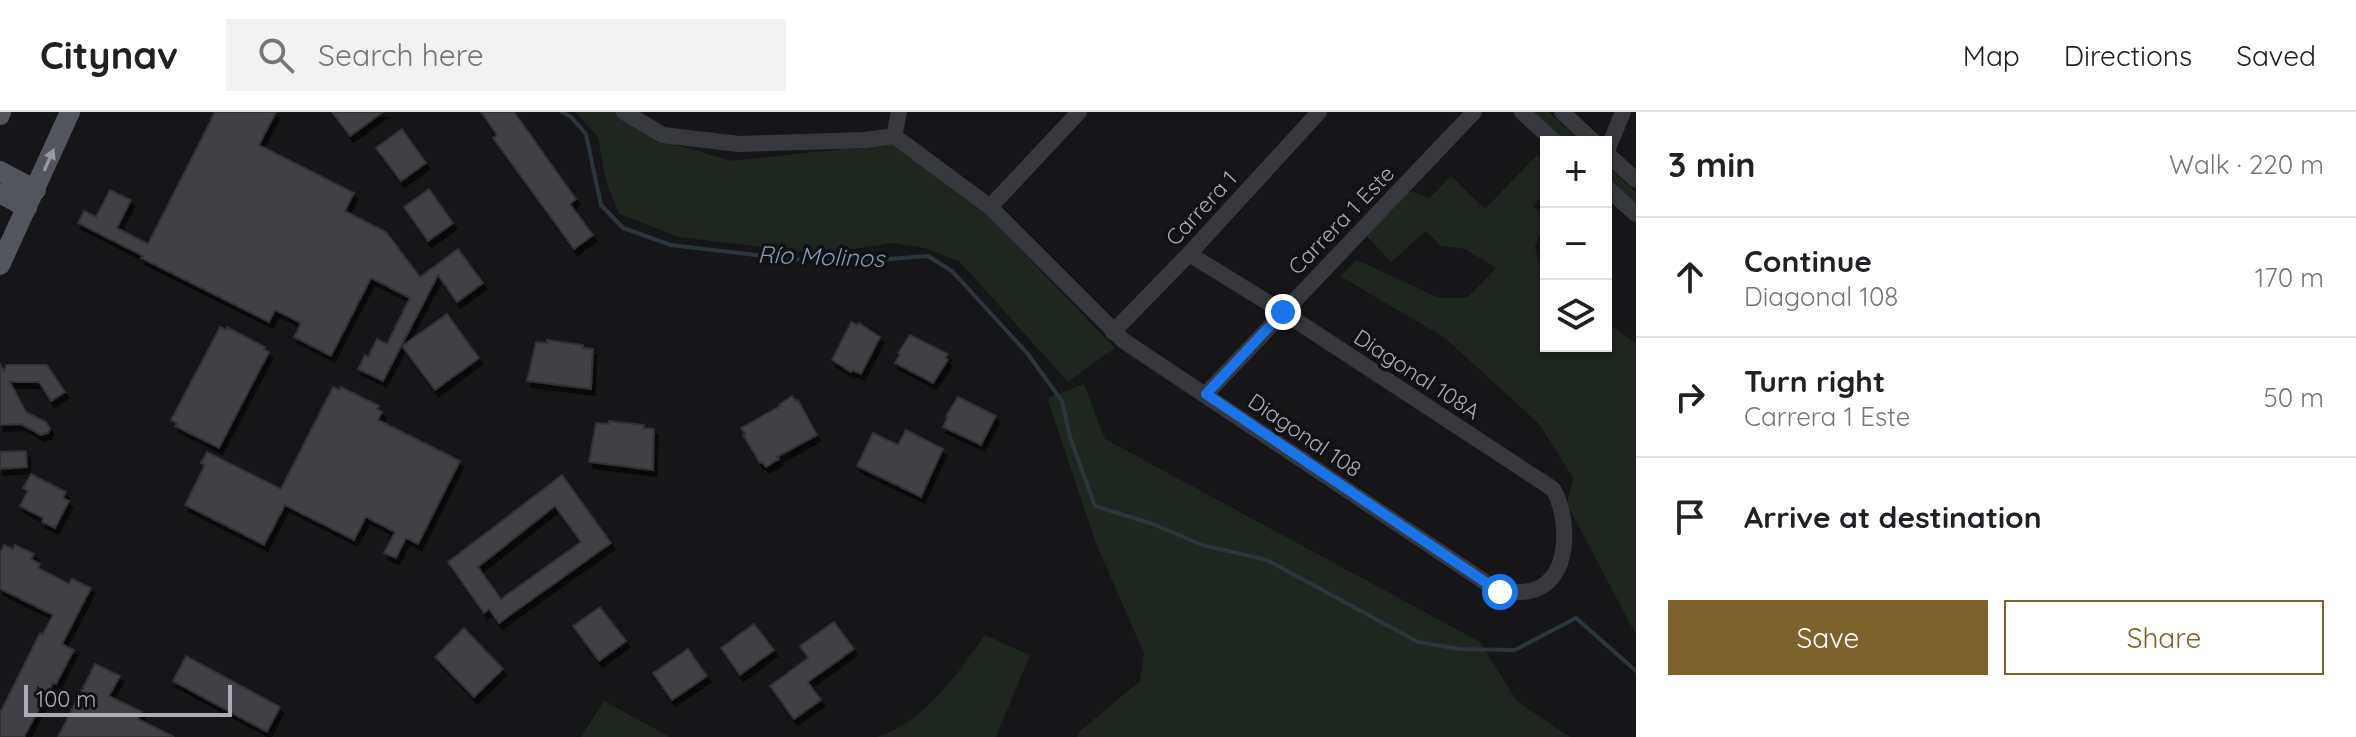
<!DOCTYPE html>
<meta charset="utf-8">
<style>
body{margin:0;font-family:Quicksand,sans-serif;background:#f2f2f2;color:#202124}
.controls{position:absolute;right:24px;top:24px;display:grid;overflow:hidden;border-radius:0px;box-shadow:0 2px 6px #0004}
.controls button{width:72px;height:72px;display:grid;place-items:center;padding:0;border:0;border-bottom:2px solid #e0e0e0;background:#fff;color:#202124;font:40px sans-serif}
.scale{position:absolute;left:24px;bottom:20px;width:208px;box-sizing:border-box;padding-left:8px;border:4px solid #a8adb8;border-top:0;font-size:22px;line-height:28px;white-space:nowrap;color:#a8adb8;-webkit-text-stroke:6px #111113;paint-order:stroke}
.stop{position:absolute;width:24px;height:24px;margin:-18px;border:6px solid #1a73e8;border-radius:50%;background:#fff}
.stop.end{background:#1a73e8;border-color:#fff;box-shadow:0 2px 8px #0008}
.list{margin:0;padding:0;list-style:none}
h2{display:flex;justify-content:space-between;align-items:center;height:104px;margin:0;padding:0 32px;font-size:34px}
h2 small{font-size:26px;font-weight:400;color:#757577}
.list li{display:grid;grid-template-columns:52px 1fr auto;gap:24px;align-items:center;box-sizing:border-box;height:120px;padding:0 32px;border-top:2px solid #e0e0e0}
.list b{display:block;font-size:30px;white-space:nowrap}
.list p{margin:0;font-size:26px;white-space:nowrap;color:#757577}
.list em{font-size:26px;font-style:normal;color:#757577}
.actions{display:flex;gap:16px;padding:24px 32px}
.actions a{flex:1;padding:18px 0;border:2px solid #7e622b;border-radius:0px;text-align:center;font-size:28px;color:#7e622b}
.actions .main{background:#7e622b;color:#fff}
.icon{flex:none;width:44px;height:44px;fill:none;stroke:currentColor;stroke-width:2;stroke-linecap:round;stroke-linejoin:round}
.map{position:relative;flex:none;width:1636px;height:625px;overflow:hidden}
header{display:flex;align-items:center;gap:48px;box-sizing:border-box;height:112px;padding:0 40px;background:#fff;border-bottom:2px solid #e0e0e0}
header strong{font-size:38px}
nav{display:flex;gap:44px;margin-inline-start:auto;font-size:28px}
.search{width:560px;height:72px;background:#f2f2f2;display:flex;align-items:center;gap:20px;box-sizing:border-box;padding:0 28px;border-radius:0px;color:#757577;font-size:30px}
main{display:flex}
aside{flex:1;background:#fff}
.map>svg:first-child{display:block}
.green{fill:#1e261f}
.lines{fill:none;stroke-linecap:round;stroke-linejoin:round}
.stream{stroke:#2c353c;stroke-width:4}
.building{fill:#404145;stroke:#303034;stroke-width:2;fill-rule:evenodd;filter:url(#shadow)}
.minor{stroke:#37383d;stroke-width:16}
.major{stroke:#53555c;stroke-width:20}
.oneway{fill:#979ba6}
.route{stroke:#1a73e8;stroke-width:10}
.labels{text-anchor:middle;dominant-baseline:central;stroke-width:7;stroke-linejoin:round;paint-order:stroke}
.street-label{font-size:22px;fill:#a8adb8;stroke:#111113}
.water-label{font-size:24px;font-style:italic;fill:#7f9bb3;stroke:#111113}
</style>
<header>
<strong>Citynav</strong>
<div class="search"><svg class="icon" aria-label="search" viewBox="0 0 24 24"><circle cx="10" cy="10" r="6"/><path d="M15 15l6 6"/></svg>Search here</div>
<nav><a>Map</a><a>Directions</a><a>Saved</a></nav>
</header>
<main>
<div class="map">
<svg width="1636" height="625" viewBox="0 0 1636 625">
<defs>
<filter id="shadow"><feDropShadow dx="3.5" dy="6" stdDeviation="0" flood-color="#0009"/></filter>
</defs>
<rect width="100%" height="100%" fill="#161618"/>
<g class="green">
<polygon points="575,0 616,0 663,29 732,49 896,31 989,105 1115,236 1068,270 960,150 925,136 892,131 821,142 679,125 619,102 606,69 598,25"/>
<polygon points="1531,0 1548,0 1582,30 1565,30"/>
<polygon points="1537,43 1546,51 1546,80 1533,94 1546,107 1535,135 1543,167 1546,169 1546,234 1606,234 1606,210 1636,231 1636,523 1567,392 1573,366 1539,312 1445,226 1340,164 1357,148 1439,186 1467,186 1496,156 1465,137 1441,134 1426,119 1391,150 1362,119 1408,78 1430,86 1451,64 1485,97"/>
<polygon points="1609,56 1636,80 1636,95 1606,67 1606,59"/>
<polygon points="1084,272 1105,327 1480,530 1517,589 1570,625 1077,625 1080,619 1140,569 1144,541 1097,434 1047,286"/>
<path d="M985,523L1030,543L996,625H877C927,608 956,563 985,523Z"/>
<polygon points="604,589 670,625 581,625"/>
</g>
<g class="lines">
<polyline class="stream" points="562,0 571,5 586,22 601,93 623,116 671,133 790,147 850,150 928,144 952,159 1027,241 1062,289 1070,325 1095,394 1153,412 1202,433 1267,448 1418,530 1460,537 1515,538 1576,506 1636,559"/>
</g>
<g class="building">
<polygon points="215,0 276,0 259,33 354,81 345,99 386,120 420,165 458,137 483,171 457,190 438,163 383,269 358,257 365,243 368,245 377,227 387,232 410,186 371,166 331,244 294,225 301,211 275,198 269,210 141,146 143,144 78,111 84,99 96,105 110,78 131,88 117,116 148,132"/>
<polygon points="332,0 383,0 350,24"/>
<polygon points="481,0 514,0 576,87 570,92 593,123 574,137 493,26 497,23"/>
<polygon points="402,17 426,51 401,69 376,36"/>
<polygon points="429,77 453,111 428,129 404,95"/>
<polygon points="447,202 479,246 435,278 402,234"/>
<polygon points="851,210 857,213 859,211 880,225 861,262 852,258 851,260 832,248"/>
<polygon points="220,215 226,218 227,215 265,235 264,237 269,240 219,336 175,314 177,311 171,308"/>
<polygon points="910,223 948,242 945,246 948,248 933,271 895,251 900,242 898,241"/>
<polygon points="547,228 583,233 583,236 593,237 591,277 527,269 536,230 547,231"/>
<polygon points="0,252 4,259 6,253 47,253 65,280 51,289 39,270 10,270 26,300 46,310 50,317 48,321 41,323 21,312 0,313"/>
<polygon points="333,275 340,278 341,275 379,294 377,297 382,300 378,308 460,349 418,432 406,426 396,446 384,441 395,420 366,405 354,428 285,393 264,433 185,393 205,353 201,351 207,340 281,377"/>
<polygon points="792,284 796,289 798,288 817,323 777,345 779,347 766,355 762,350 760,351 743,323 745,322 741,316 780,294 779,293"/>
<polygon points="958,285 996,304 981,333 943,315 948,305 946,304"/>
<polygon points="609,309 644,313 643,316 654,317 653,358 589,350 596,311 609,312"/>
<polygon points="906,318 943,337 921,385 857,354 873,321 898,333"/>
<polygon points="26,339 27,355 0,357 0,340"/>
<polygon points="31,362 66,380 63,386 69,389 55,416 42,410 43,406 20,394 28,379 23,376"/>
<path d="M562,363L611,431L499,511L489,497L484,501L448,450ZM555,394L581,430L501,487L478,455Z"/>
<polygon points="4,433 13,437 15,433 34,442 31,447 40,452 38,456 69,472 72,467 91,476 62,532 74,538 56,572 53,571 24,625 0,625 0,601 40,521 43,522 53,503 0,477 0,441"/>
<polygon points="600,495 626,529 599,549 573,514"/>
<polygon points="834,510 854,537 808,570 821,588 794,607 770,574 808,546 800,534"/>
<polygon points="754,512 774,538 740,563 721,536"/>
<polygon points="464,516 503,557 474,585 435,545"/>
<polygon points="688,537 707,564 672,588 653,561"/>
<polygon points="186,544 280,595 267,620 173,569"/>
<polygon points="95,552 120,564 109,584 142,600 138,607 174,625 58,625"/>
</g>
<g class="lines">
<g class="minor">
<polyline points="624,0 663,23 739,32 865,28 894,24"/>
<polyline points="1522,0 1555,30"/>
<polyline points="1562,0 1594,30"/>
<path d="M894,24L990,95L1124,229L1500,480C1514,480 1531,482 1544,473C1571,454 1568,402 1553,377L1283,200L1189,142"/>
<polyline points="894,24 899,0"/>
<polyline points="1606,41 1623,0"/>
<polyline points="1606,41 1636,68"/>
<polyline points="1606,75 1636,102"/>
<polyline points="990,95 1079,0"/>
<polyline points="1113,220 1189,142 1319,0"/>
<polyline points="1206,282 1474,0"/>
</g>
<g class="major">
<polyline points="0,3 1,0"/>
<polyline points="0,59 36,78"/>
<polyline points="0,81 27,96"/>
<polyline points="0,153 70,0"/>
</g>
</g>
<defs><path id="oneway-solid" d="M-6-.8H1V-3.2L6.5 0L1 3.2V.8H-6Z" transform="scale(2)"/></defs>
<use class="oneway" href="#oneway-solid" transform="translate(49 48) rotate(-66)"/>
<g class="lines">
<polyline class="route" points="1283,200 1206,282 1500,480"/>
</g>
<g class="labels">
<g class="street-label">
<text transform="translate(1201 96) rotate(-47)">Carrera 1</text>
<text transform="translate(1341 108) rotate(-46)">Carrera 1 Este</text>
<text transform="translate(1417 262) rotate(33)">Diagonal 108A</text>
<text transform="translate(1305 323) rotate(34)">Diagonal 108</text>
</g>
<g class="water-label">
<text transform="translate(821 144) rotate(2)">Río Molinos</text>
</g>
</g>
</svg>
<div class="controls">
<button>+</button>
<button>−</button>
<button><svg class="icon" aria-label="layers" viewBox="0 0 24 24"><path d="M12 4l9 5-9 5-9-5zM3 14l9 5 9-5"/></svg></button>
</div>
<div class="scale">100 m</div>
<div class="stop" style="left:1500px;top:480px"></div>
<div class="stop end" style="left:1283px;top:200px"></div>
</div>
<aside>
<h2>3 min<small>Walk · 220 m</small></h2>
<ul class="list">
<li><svg class="icon" aria-label="ahead" viewBox="0 0 24 24"><path d="M12 20V5M6 11l6-6 6 6"/></svg><div><b>Continue</b><p>Diagonal 108</p></div><em>170 m</em></li>
<li><svg class="icon" aria-label="right" viewBox="0 0 24 24"><path d="M7 20v-9h11M14 6l5 5-5 5"/></svg><div><b>Turn right</b><p>Carrera 1 Este</p></div><em>50 m</em></li>
<li><svg class="icon" aria-label="arrive" viewBox="0 0 24 24"><path d="M6 21V4h12l-3 4 3 4H6"/></svg><div><b>Arrive at destination</b></div></li>
</ul>
<div class="actions"><a class="main">Save</a><a>Share</a></div>
</aside>
</main>
